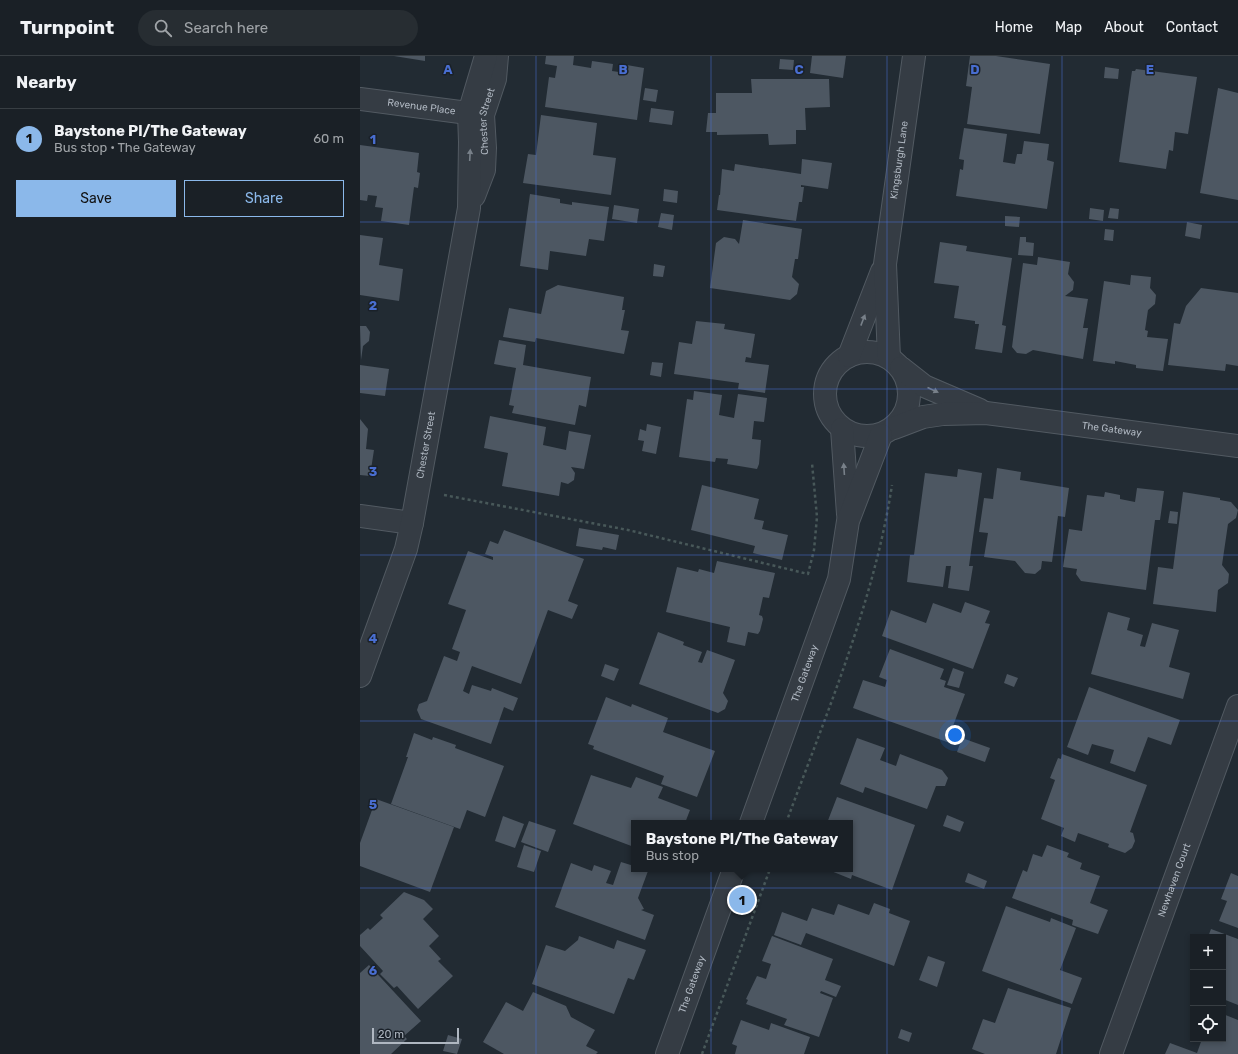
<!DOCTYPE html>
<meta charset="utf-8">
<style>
body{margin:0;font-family:Rubik,sans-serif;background:#272d32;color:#f1f3f6}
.controls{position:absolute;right:12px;bottom:12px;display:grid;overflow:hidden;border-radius:0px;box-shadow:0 2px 6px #0003}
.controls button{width:36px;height:36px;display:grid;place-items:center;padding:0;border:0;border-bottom:1px solid #383e43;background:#1a2026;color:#f1f3f6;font:20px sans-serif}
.scale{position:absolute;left:12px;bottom:10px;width:87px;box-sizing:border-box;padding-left:4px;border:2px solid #afb7c1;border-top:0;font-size:11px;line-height:14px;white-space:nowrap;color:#afb7c1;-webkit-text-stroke:3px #1a2129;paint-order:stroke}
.you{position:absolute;left:595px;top:679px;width:14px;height:14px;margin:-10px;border:3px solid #fff;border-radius:50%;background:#1a73e8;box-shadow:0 0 0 6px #1a73e833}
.badge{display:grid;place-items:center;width:26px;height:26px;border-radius:50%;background:#8bb8ea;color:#111;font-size:13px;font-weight:700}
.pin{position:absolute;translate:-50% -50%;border:2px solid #fff;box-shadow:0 1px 4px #0006}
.popup{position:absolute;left:271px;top:764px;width:222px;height:52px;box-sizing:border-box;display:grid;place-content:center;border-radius:0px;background:#1a2026;filter:drop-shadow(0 1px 3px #0005);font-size:13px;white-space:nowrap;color:#9fa3a7}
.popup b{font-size:15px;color:#f1f3f6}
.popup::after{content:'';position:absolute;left:50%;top:100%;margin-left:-8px;border:8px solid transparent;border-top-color:#1a2026}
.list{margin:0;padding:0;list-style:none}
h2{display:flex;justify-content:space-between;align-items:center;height:52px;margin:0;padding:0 16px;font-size:17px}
h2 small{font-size:13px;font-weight:400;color:#9fa3a7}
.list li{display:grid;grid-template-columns:26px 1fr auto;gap:12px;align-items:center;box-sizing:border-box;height:60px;padding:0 16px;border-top:1px solid #383e43}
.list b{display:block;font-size:15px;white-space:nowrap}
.list p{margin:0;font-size:13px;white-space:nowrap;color:#9fa3a7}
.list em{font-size:13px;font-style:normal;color:#9fa3a7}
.actions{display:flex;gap:8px;padding:12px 16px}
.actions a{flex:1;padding:9px 0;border:1px solid #8bb8ea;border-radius:0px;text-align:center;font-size:14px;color:#8bb8ea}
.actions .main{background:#8bb8ea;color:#111}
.icon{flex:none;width:22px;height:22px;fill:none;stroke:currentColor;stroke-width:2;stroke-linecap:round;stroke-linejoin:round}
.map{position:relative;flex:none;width:878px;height:998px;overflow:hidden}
header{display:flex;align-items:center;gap:24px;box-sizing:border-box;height:56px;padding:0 20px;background:#1a2026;border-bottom:1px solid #383e43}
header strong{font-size:19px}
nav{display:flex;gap:22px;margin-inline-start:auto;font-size:14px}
.search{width:280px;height:36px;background:#272d32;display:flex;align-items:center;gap:10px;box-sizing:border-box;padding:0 14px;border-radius:22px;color:#9fa3a7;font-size:15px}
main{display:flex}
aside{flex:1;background:#1a2026}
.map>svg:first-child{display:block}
.building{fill:#4d5762}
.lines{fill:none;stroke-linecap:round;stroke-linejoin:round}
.street-casing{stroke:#525a62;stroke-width:24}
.path{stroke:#485859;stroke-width:2.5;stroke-dasharray:3 3;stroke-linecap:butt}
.street{stroke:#353c44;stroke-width:22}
.oneway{fill:#788089}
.grid{fill:none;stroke:#496ed1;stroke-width:1;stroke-opacity:0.55}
.labels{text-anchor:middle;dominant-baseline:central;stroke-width:3;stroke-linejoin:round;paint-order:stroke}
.street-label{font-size:10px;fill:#afb7c1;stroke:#1a2129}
.grid-label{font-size:13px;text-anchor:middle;font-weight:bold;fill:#496ed1;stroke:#1a2129;stroke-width:3;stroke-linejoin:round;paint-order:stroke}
</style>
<header>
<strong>Turnpoint</strong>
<div class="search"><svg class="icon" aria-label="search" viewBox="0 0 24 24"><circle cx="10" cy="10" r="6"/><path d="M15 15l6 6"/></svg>Search here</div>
<nav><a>Home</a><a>Map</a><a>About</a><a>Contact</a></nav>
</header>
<main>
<aside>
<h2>Nearby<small></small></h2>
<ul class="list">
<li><span class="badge">1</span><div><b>Baystone Pl/The Gateway</b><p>Bus stop · The Gateway</p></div><em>60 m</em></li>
</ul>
<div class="actions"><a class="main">Save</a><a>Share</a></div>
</aside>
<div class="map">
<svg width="878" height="998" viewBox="0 0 878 998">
<rect width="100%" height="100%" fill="#222b33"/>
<g class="building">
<polygon points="34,0 65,0 65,5"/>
<polygon points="186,0 214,0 213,9 231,12 232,5 253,8 252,15 259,16 261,8 284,12 277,64 185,51 189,21 195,22 197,10 185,8"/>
<polygon points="452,0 486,0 483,22 450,17"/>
<polygon points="610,0 636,0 690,8 680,78 607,68 612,31 606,30"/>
<polygon points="420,3 434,4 433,14 419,13"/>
<polygon points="745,11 759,13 758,23 744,22"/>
<polygon points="776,13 837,21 828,78 815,76 813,95 809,94 806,113 759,106 772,15 775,15"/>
<polygon points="391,23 469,23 470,51 445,52 446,74 436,74 436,88 409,89 408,78 357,79 357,76 346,76 348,57 356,57 356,37 392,37"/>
<polygon points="285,32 298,34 296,46 283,44"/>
<polygon points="858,32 878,37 878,144 840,137"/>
<polygon points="291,52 314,55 312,69 289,66"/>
<polygon points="181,59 237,67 233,99 256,102 251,139 163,127 168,98 176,99"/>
<polygon points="604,72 647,78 643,106 655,108 657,98 662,98 664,85 689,88 687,104 694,106 687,153 596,140 600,113 603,114 604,104 599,103"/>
<polygon points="0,89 59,97 57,116 60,117 58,132 54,131 49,169 21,165 23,152 15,151 17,140 8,139 7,145 0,144"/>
<polygon points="442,103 472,107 468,133 441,129 441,131 444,131 442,146 439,146 436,165 357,154 359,139 360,139 362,113 374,115 375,108 441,118"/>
<polygon points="304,133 318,135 317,147 303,145"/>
<polygon points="170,138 200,143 200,147 212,149 212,146 249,151 244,185 229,183 226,200 190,195 188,214 160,210"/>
<polygon points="254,149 279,153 277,167 252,163"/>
<polygon points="730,152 744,154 743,165 729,163"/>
<polygon points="750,152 759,153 758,163 748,162"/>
<polygon points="301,157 314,159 312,174 298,171"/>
<polygon points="645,160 660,161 659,171 645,170"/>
<polygon points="383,164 442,173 438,203 435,203 432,221 439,228 437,238 430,244 350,232 356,187 364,181 375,183 379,188"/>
<polygon points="827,166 842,169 840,183 825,180"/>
<polygon points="745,173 754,174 753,185 744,184"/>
<polygon points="0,179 23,182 19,209 43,213 39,245 0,239"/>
<polygon points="660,181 666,181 666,186 674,187 673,200 658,199"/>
<polygon points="580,186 607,190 606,195 652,202 642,269 646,270 642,297 615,293 619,268 615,268 615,265 594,262 599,230 574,227"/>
<polygon points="678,201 710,206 708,218 714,226 713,234 705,240 728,243 723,272 728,272 723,303 673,294 666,298 657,297 652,291 663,207 677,209"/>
<polygon points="294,208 305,210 303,221 293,220"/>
<polygon points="771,219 791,221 790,232 796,239 795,248 788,254 785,274 788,275 787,281 808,283 803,315 776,312 776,309 755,305 755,308 733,305 744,225 770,229"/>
<polygon points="198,229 264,241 262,254 265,254 261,274 269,275 264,298 176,282 175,286 143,281 149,252 181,258 186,235"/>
<polygon points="841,232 878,237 878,310 866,308 865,315 808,309 814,267 820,268 826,250"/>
<polygon points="336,265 365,268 364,273 395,278 391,302 386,301 385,306 409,309 405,337 378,333 379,327 314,318 319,286 332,288"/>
<polygon points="0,270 6,270 10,276 9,285 3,290 1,304"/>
<polygon points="139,284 166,289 163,309 231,321 226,351 219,349 215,369 152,357 154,350 149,349 156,312 134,308"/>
<polygon points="292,306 303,307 301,321 290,319"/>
<polygon points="0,309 29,313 25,340 0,337"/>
<polygon points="334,335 362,339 359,359 374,362 378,338 407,342 404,366 394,365 392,383 401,384 399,408 397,413 367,408 368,403 356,402 355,406 319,401 327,343 333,344"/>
<polygon points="130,360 186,371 183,389 206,394 209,375 231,379 224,413 211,411 215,417 214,424 208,428 201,426 199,440 142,430 148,397 124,392"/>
<polygon points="0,363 8,373 6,393 14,394 10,420 0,419"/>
<polygon points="287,368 301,371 296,398 282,395 284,385 278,384 280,373 286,375"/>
<polygon points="637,412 661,416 660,424 709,432 705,461 698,460 692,506 682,505 681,513 675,518 665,517 655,505 624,501 628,477 619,476 624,442 633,443"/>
<polygon points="598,413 622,417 609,510 613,510 609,535 588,532 591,510 586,510 583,531 547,526 550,499 554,499 565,417 597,421"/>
<polygon points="342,429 399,443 394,463 404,465 402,473 428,479 422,504 393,497 395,490 331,474"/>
<polygon points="777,432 804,435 800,464 795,464 786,534 721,525 716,518 717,513 703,511 709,473 722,475 727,439 744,441 745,436 760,439 760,443 775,446"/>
<polygon points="823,436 860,442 860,444 871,446 878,454 876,462 868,468 862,509 869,518 868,527 858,534 856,556 793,548 798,511 813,513"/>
<polygon points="810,455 818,456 817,468 808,467"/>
<polygon points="219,472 259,479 256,494 243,491 242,494 216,490"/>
<polygon points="144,474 224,503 208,545 218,549 212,563 188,554 161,628 112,610 103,635 109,638 112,629 131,635 132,632 158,642 153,655 144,651 131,688 61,663 57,654 59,648 67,645 84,600 97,605 100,596 92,593 106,554 88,548 108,495 133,504 133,501 125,498 130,485 138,488"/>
<polygon points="357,505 415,517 409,542 403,541 399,559 402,560 403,563 400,575 398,578 388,576 385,590 367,586 370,571 306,556 317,511 338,516 339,513 354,517"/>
<polygon points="605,546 630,555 625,567 630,568 613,613 522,580 531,554 566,567 573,547 601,557"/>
<polygon points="748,556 770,562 767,574 783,579 780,590 785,591 792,567 819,574 809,611 830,617 823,643 731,618"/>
<polygon points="298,576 324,586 323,589 342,596 338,606 342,607 347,594 375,604 363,637 368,645 365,653 358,657 279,628"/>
<polygon points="530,593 584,613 580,623 586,625 584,631 605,638 587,686 493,652 503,624 525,631 527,624 519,621"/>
<polygon points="245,608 259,613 254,625 241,620"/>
<polygon points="593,612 604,616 599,632 587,629"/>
<polygon points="647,618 658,622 654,631 644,627"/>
<polygon points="729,631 820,664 811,689 788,681 775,716 750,707 754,694 732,688 728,699 707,691"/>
<polygon points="246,641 271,651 272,648 308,662 303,676 355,695 337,741 301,728 304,720 233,693 234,690 228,688"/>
<polygon points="54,677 72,684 73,681 96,689 95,692 144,710 125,761 107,754 100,773 31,748 48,701 46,701"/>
<polygon points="497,682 525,692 520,704 536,710 540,698 582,714 588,722 585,730 576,730 567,753 505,731 503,737 480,728"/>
<polygon points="602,682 630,692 625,706 597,696"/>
<polygon points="702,698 787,729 770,776 773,777 775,785 772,792 765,797 748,791 749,788 718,777 715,786 701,780 704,772 681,763 695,724 690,722 698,702 701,703"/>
<polygon points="231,719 271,732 276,721 303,731 298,742 330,754 325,767 274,767 274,791 213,768"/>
<polygon points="477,741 555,769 532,834 492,819 491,823 466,813 490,813 490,767 467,767"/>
<polygon points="16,743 94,771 70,836 0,810 0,787"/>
<polygon points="587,759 604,766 600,776 583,770"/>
<polygon points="143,760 164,768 155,792 135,785"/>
<polygon points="169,765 196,774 188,796 161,786"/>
<polygon points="164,789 181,795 174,816 157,811"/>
<polygon points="687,789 709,797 707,801 722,807 720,813 740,820 730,847 748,854 738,878 712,869 713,864 652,842 663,814 667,816 673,798 682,801"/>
<polygon points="261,806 274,810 274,813 288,815 278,842 284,853 281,854 294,859 285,884 195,851 211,807 232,815 234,809 251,815 246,827 253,829"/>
<polygon points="608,817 627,825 624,833 605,826"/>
<polygon points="871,817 878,820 878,872 859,865 867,845 861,843"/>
<polygon points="44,836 64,844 73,853 63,863 79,880 69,890 81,903 78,905 93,920 58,953 37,930 34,932 20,918 23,915 0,890 0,879 8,872 10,874 23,862 20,859"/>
<polygon points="514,847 530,853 529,857 550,865 534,910 446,877 441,889 414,879 422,856 447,865 452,852 474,859 478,848 509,859"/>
<polygon points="646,850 690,866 691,862 716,872 700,914 722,922 712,948 622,915"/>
<polygon points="851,873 878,883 878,949 863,943 863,881 848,881"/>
<polygon points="219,880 254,893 257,884 286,894 274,924 268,922 254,958 172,928 186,889 205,895 218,884"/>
<polygon points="412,880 473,903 465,924 481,930 476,941 461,935 460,937 473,942 459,981 424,969 427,963 386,948 388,944 386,943 397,920 406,923 411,908 402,905"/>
<polygon points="568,900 585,906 577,931 559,924"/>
<polygon points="9,909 61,965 44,980 47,983 31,998 0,998 0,917"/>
<polygon points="648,932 711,952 696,998 625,998 612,993 623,963 635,967"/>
<polygon points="173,936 206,950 211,961 235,974 226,990 238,996 236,998 144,998 123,986 146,946 163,955"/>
<polygon points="863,958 878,964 878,998 805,998 810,987 837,997 842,983 863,983"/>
<polygon points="381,964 409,974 411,967 450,981 444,998 375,998 377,990 372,988"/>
<polygon points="541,973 552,977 549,986 538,982"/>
<polygon points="88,979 102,983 97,998 83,995"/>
</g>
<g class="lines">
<defs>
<g id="street">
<path id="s1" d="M0,43L123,59"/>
<path id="s2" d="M114,140L124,114L125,92L123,59L135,23L137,0"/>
<circle cx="507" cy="338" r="42"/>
<polyline points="489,300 522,215"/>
<path id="s3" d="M529,302L525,208L554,0"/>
<polyline points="541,312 564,330 620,354"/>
<path id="s4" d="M534,372L563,361L583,358L626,357L878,390"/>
<polyline points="482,373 488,458"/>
<polyline points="0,460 52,467"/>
<path id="s5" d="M0,620L46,493L52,467L109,152L110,86L109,57L126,0"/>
<path id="s6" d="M391,767L479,523L488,465L521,379"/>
<path id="s7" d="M307,998L374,813"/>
<path id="s8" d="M751,998L878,650"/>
</g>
</defs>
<use href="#street" class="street-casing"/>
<g class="path">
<polyline points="84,439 268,474 448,518 454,494 457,461 452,407"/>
<path d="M426,767C467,656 514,546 532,429"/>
<polyline points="342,998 410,813"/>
</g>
<use href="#street" class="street"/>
</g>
<defs><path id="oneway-solid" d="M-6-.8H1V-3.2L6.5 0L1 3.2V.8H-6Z"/></defs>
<g class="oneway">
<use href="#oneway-solid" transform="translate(110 99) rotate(-87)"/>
<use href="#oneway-solid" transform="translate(503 264) rotate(-69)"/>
<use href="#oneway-solid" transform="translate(573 334) rotate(24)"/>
<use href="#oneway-solid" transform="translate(484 413) rotate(-94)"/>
</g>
<path class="grid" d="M176,0V998M351,0V998M527,0V998M702,0V998M0,166H878M0,333H878M0,499H878M0,665H878M0,832H878"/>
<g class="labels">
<g class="street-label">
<text stroke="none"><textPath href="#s1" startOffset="62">Revenue Place</textPath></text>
<text stroke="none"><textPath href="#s2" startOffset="77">Chester Street</textPath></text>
<text stroke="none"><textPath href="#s3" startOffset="199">Kingsburgh Lane</textPath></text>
<text stroke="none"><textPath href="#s4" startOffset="221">The Gateway</textPath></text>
<text stroke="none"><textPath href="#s5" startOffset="241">Chester Street</textPath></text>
<text stroke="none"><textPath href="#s6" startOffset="159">The Gateway</textPath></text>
<text stroke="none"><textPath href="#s8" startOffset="185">Newhaven Court</textPath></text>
<text stroke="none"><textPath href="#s7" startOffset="74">The Gateway</textPath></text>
</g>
</g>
<g class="grid-label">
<text x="88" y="18">A</text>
<text x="263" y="18">B</text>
<text x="439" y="18">C</text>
<text x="615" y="18">D</text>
<text x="790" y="18">E</text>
<text x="13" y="88">1</text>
<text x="13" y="254">2</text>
<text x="13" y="420">3</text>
<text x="13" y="587">4</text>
<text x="13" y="753">5</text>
<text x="13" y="919">6</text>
</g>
</svg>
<div class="controls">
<button>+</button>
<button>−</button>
<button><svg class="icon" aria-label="locate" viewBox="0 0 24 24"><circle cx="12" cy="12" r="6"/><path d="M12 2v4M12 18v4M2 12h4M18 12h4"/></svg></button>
</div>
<div class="scale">20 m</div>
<div class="you"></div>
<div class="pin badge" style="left:382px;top:844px">1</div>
<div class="popup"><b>Baystone Pl/The Gateway</b>Bus stop</div>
</div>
</main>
